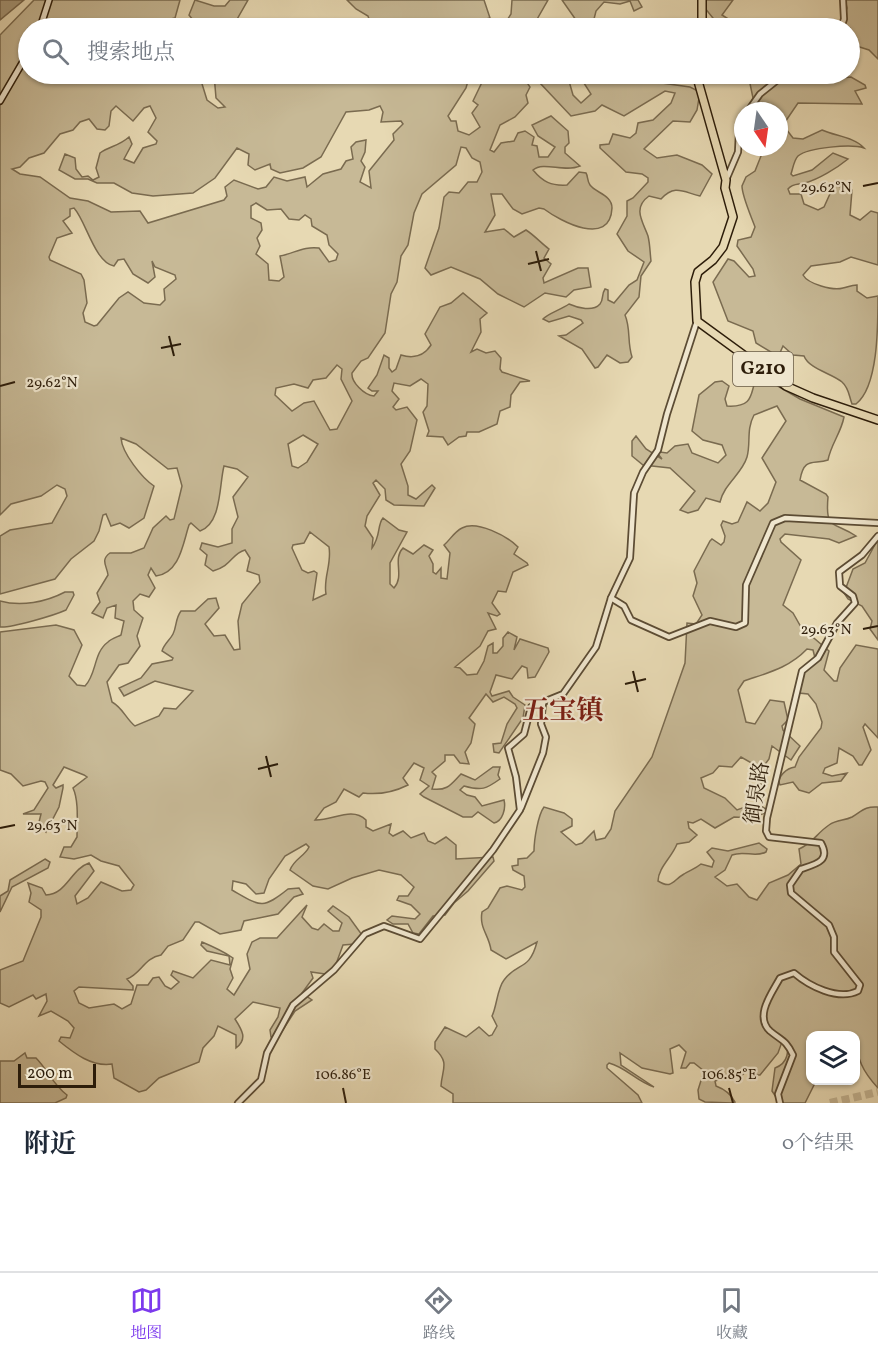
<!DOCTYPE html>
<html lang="zh">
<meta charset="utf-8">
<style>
body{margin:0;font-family:Vollkorn,"Noto Serif SC",serif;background:#f2f2f3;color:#1f2937}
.controls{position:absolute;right:18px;bottom:18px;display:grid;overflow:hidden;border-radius:12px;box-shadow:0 2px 4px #0004}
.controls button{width:54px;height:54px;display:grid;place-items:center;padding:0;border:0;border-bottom:2px solid #e0e1e3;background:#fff;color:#1f2937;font:30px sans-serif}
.compass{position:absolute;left:734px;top:102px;width:54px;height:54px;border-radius:50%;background:#fff;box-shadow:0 2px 4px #0004;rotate:167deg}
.scale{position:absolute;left:18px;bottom:15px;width:78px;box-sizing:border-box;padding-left:6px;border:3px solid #2d1d0a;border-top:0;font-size:16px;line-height:21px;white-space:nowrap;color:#2d1d0a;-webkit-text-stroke:4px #efe6ce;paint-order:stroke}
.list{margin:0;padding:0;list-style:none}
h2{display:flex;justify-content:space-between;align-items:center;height:78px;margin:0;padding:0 24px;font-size:26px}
h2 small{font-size:20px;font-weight:400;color:#747a83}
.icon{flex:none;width:33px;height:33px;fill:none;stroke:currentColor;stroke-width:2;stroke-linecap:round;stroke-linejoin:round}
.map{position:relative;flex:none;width:878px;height:1103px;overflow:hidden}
.search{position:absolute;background:#fff;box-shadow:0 2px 4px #0004;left:18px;right:18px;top:18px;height:66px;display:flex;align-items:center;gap:15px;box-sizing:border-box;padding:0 21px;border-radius:33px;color:#747a83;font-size:22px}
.sheet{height:168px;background:#fff}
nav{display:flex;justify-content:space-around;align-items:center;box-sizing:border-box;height:84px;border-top:2px solid #e0e1e3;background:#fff;font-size:16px;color:#747a83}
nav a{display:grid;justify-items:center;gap:3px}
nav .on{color:#7c3aed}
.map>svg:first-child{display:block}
.green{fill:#c7b996;stroke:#7a6b50;stroke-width:1.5;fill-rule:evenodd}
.water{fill:#a8997a;stroke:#77674d;stroke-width:1.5}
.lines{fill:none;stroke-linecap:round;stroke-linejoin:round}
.motorway-tunnel{stroke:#c2b391;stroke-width:8;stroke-dasharray:8 4;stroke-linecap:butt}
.tertiary-casing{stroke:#5c4c34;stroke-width:8}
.secondary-casing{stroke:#2d1d0a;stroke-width:8}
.trunk-casing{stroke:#2d1d0a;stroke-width:10}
.tertiary{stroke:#efe6ce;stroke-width:4.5}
.secondary{stroke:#efe6ce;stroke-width:5}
.trunk{stroke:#e7d9b3;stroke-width:7}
.ticks{fill:none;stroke:#2d1d0a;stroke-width:2}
.labels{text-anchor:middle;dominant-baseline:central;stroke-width:4.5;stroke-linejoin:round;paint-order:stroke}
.shield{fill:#efe6ce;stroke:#675945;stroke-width:1.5}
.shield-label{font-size:20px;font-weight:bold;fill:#2d1d0a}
.street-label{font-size:21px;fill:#2d1d0a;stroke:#efe6ce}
.district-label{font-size:27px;font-weight:bold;fill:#7a1f14;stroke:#efe6ce}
.ticks-label{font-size:15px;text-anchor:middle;fill:#2d1d0a;stroke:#efe6ce;stroke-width:4.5;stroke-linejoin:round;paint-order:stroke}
</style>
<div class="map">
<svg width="878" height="1103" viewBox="0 0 878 1103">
<rect width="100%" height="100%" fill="#e7d9b3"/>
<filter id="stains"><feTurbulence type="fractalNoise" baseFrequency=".00333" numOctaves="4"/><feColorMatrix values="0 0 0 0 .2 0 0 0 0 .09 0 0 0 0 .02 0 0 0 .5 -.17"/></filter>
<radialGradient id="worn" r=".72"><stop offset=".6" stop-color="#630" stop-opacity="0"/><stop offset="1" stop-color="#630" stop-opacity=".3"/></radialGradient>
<g class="green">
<path d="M34,0H180L175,18L166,20L165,28H28V74H199L207,100L218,108L225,107L216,98L214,74H278L295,80L308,74H470L466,88L448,116L451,121H456L458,131L469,135L480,127L472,113L478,105L473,101L486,74H525L524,78L530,87L526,95L528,103L515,117L500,125L490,150L494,152L501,143L514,141L518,133L525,131L534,137L532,145L537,146L539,157H548L555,147L538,136L532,125L551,116L568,131L569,143L565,147V153L580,166C564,173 544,161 533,170C543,182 551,186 567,185L579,172L586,173C588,176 587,181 590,185C596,193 612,195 612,208C610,248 560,221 544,209L539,208L522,214L513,209L502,194H491L495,215L485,232L504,229L514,237L526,230C534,235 541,243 549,249L544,258L551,264L543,278L544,283L578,268H588L591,287L574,290L566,297L545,293L524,307L498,294L480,279L451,267L431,275L425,268L439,228L444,197L449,192L459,193L468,182H477L482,172L480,162L472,158L466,148L461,147L456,165L422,194L414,213L408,245L401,256L397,282L391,294L385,333L368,358L361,361L352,373C351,382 364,395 374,396L378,391H372L368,388L377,375L384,355L389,358V368L392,372L396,369L401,355C413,359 424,356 431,345L425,334L440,307L451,303L463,293L487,313L480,319L481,332L471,352L477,349L486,353L495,351L501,358L500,369L502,372L530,381L520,382L511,395L510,407L500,411L497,424L479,432H467L466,436L459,437L448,445L443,437L427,436L429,431L423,412L427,406L428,384L421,379L410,386L394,383L392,391L399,399L393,407L396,410L407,407L417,420L410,451L401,464L408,486V495L416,499L432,485L435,488L424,506L394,505L386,500L385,489L376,480L373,483L380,495L367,516L365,526L373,538L372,548C381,536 377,525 383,518L399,530L407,532L390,563V584L394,588C405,576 392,559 403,548L413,554L424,545L433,550L429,556L433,564V572L436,574L441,568V578L447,579L450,553L444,545C450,540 454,532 462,528C477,520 507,536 518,547L514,554L527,563L528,565L513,572L506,592L498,591L492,603L500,614L497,616L488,613L496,629L488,631L480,646L455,667L460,668L467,675L477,674L484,661L488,646L493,643V653H497L503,646V638L508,632L517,637L514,650L520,639L548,648L549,652L535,677L528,678L527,668L522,666L512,679L496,675L490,692L492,696L509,691L513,697L525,705L523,718L499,753L494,752L493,744L501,743L507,724L517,708L515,704L504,697L493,702L486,694L469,718L475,724L471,743L465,752L469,764L460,763L454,755H445V761L432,772L436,776L432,789C448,791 451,784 461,774L475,780L493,767H500L498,775L500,779C486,789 482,791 464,786L460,790L467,795L475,797L482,806L504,800C506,808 503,821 494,823L478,812L472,817H463L424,797L420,794L429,786L420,780L424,768L414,763L403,778L408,785C394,792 379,795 363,793L359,797L344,789L336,802L324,808L315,820C332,821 352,806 366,820V827L373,831L391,824L389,833L393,836L403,831L411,838L424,833L428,841L435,844L446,837L456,845V859L493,857L494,861L468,891L454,903L445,915L433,916L419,934L413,933L408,924H393L387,920L392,916L415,919L420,914L411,905L397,900L399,896H408L414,887L401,875L379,870L352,878L328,889L313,886L290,870C294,859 305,856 309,847L306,844L285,856L269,879L264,893L256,894L246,884L233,881L232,890C260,906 262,910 288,889L299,888L303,894L294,897L278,914L244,921L241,930L220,934L199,922H195L183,940L168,946L161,955C144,958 141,974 127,979L133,986V990L79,987L74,991L79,1003L89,1008L114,1004L122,1009L131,1004L137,985H148L153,978L159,977L165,986L171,989L179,982L171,975L173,971L193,978L211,960L230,965L229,956L207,951L201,945L202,942C214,947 223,951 233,958L230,969L233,978L227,989L234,995L250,969L247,954L252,942L260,938H277L307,905L302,917L312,928L318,930L324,924L333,931H339L342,923L328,911L333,906L349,917L362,935L355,944L343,945L332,975L311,972L313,978L302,993L312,1000L295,1011L279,1036L271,1037L270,1030L278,1017L280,1008L253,1002L235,1019C242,1030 248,1039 236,1048V1035L218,1026L214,1036L203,1048L199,1062L159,1078L146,1090L139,1092L114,1078L112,1064C92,1067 75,1054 59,1041L61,1037L70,1038L74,1028L68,1021L51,1011L39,1016L47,1001L46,994L36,999L33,995L9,1007L0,1003V970L23,961L41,917V910L29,902L31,893L28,883L42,888L46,895C67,894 71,869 89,863L94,871L75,896L77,904L88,898L101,882L122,891L131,890L134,885L119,866L101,861L91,855L74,859L60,857L64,847H71L77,837C77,822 79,801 73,788L87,777L84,775L64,767L53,785L56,788L63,785V788L59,807L46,832L39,822L41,814H23L34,810L48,788L45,782L41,781L23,786L11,774L0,770V632L56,625L74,630L82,645L69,676L77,685L85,686C97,674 93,653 108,642C111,639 117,637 121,635L124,621L115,618L116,605L107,608L103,618L92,613L100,602L97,593L108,575C107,566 100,560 110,553H131L144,548L153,528L166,516L170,520L174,519L182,486L177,468L168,469L136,444L121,438C122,453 142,478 154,486L144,518L129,528L120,523L111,526L106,514L103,515L99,531L94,541L71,559L55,579L0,594V536L10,530L52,523L67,496L65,489L57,485L41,496L11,504L0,515V35ZM116,106L133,121L144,108L150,106L156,118L148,132L157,141L156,144L143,148L134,163L124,159L132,144L129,137C119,146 110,146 100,153L96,168L99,177L93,180L88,176L82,177L76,169L75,158L65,154L59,170L75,179H88L97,183H114L132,193L153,196L193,193L215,178L237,148L249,154L248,165L255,170L270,164L271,169L280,173L303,168L321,157L346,112L369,110L380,106L383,112L381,122L401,121L403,124L393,134L394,140L369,171L371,188L360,182L365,167L361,161L365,152L366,140L356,142L351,147L353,159L346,161L341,169L323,174L307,187L305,177L287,181L274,177L266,187L258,189L234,180L225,187L227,196L224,200L148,223L140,211L111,212L88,201L70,198L40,177L20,174L12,169L20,167L29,158L44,153L60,134L73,130L80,122L89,119L97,129L105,130L109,126L111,111ZM256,203L267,210L281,209L289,219L299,220L305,215L311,219L312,226L327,235L329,245L338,254L336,260L329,262L319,248C304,246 295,253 280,256L284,277L279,281L269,280L268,264L256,254L260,246L257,238L262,230L261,223L251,218V206ZM74,208C86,221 95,263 114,266L118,260L124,259L133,274L148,283L155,277L152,261L155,267L175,275L176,279L164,289L165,300L160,305L144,303L128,292L119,298L97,325L94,326L85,322L83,313L87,303L84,280L81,274L50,260L49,257L57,238L72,233L63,221L70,216V209ZM337,365L342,369L341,379L352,401L337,429L330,430L314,401L304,403L292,411L275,395L276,388L294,384L308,388L313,380L326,378ZM303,435L318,444L307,462L298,468L292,466L288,444ZM224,466L237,469L248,477L233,497L238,517L232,529V543L218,547L202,543L200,549L207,555L205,565L213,571C232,566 231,554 245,550L250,558L247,571L259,575L260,582L242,604L238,621L240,649L234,650L225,635L214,636L205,624L219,608L216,598L208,599L195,611H181C175,619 177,626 173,634C170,640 164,644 162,651L173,658L172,660L152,664L141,678L119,688L124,696L155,681L193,691L176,709L164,708L159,716L135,726C126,719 123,708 112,702L107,682L119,665L128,663L140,646L137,636L143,618L134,610L133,601L140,594L149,597L155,588L148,575L151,568L156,576C180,573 183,543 189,525L191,523L200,531C222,523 219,485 224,466ZM310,532L329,547C332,564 323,578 326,594L313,600L317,573L314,571L308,573L302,570L292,548L293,545L304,543Z"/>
<polygon points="195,0 214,6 225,6 230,0 248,0 232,28 190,28 193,20 189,15"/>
<polygon points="347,0 484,0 490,18 470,23 470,28 372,28 368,16 356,9"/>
<polygon points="512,0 548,0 532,28 502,28 511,14"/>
<polygon points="562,0 638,0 642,7 634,11 630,1 620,4 604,2 596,11 593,23 590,25 576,20"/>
<polygon points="702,0 733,0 722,15 736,24 736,28 721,28 700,2"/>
<polygon points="845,0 878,0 878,59 869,50 850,44 850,28 824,28 824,21 833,24 843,22 847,8"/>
<path d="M545,74H567L573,95L581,103L591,94L582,80L583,74H652L655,82L690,87L700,92L697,110L690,122L673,121L644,149L657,158L677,155L702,165L712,174L700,196C683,192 675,184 661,199L649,196C632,208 643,222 648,236C650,244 650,253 651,261L641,276L639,297L625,315C631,329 627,342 632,357L628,362L620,363L607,355L598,367L595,368L582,349L559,336L566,335L583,323L581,320L569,316L549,322L543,319C547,314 562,309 569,304C578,308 593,312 600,304C604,299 601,295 605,289L608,290V300L614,303L629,285L637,280L644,262L628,251L617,234L627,216V201L633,198L648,182V178L642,174L626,172L600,148V145L609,144L613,134L630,138L636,133L638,123L653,120L671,103L675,93L665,91L624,116L602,105L595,111L571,116L540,83L539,80Z"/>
<path d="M748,74H778L780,77L787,74H819L831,79L851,77L865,85L866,88L855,91L862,104L798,103L783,125L793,138L803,139L822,130C835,136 854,137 864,148C852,144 809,147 798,156C794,160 793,168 791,174L793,176L812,170L833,153L848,159C837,168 819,179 805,183C798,185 793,183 788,189L790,194H801L804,204L818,210L824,207L834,185L852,190L850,215L860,220L871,211L878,213V265L851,257L840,262L811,266L803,275C808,284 833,291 843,288C848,287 851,285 857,285V291L867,298L878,296C878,328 878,387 856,404H852C849,396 849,388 842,382C831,373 809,369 804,356L793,355L783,346L779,355H772L771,352L756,343L753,331L728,321L713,282L728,259L734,261L749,277L755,276L753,269L737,246L738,240L751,237L755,227C751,216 742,196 742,186L746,177L755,171L761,156L759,147H779V111H747L753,98Z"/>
<path d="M759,375L800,399L844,417C841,433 831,444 828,460C814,465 804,456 800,480L826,494L828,497C825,531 834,521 856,536L839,543L829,539L785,534L780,539L781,542L801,560L783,605L793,613L801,627L829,651L824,670L834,681H837L840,668L856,645L878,649V738L865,724L863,727L871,750L862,765H859L853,756L839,748L837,763L825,768L823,773L832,776L847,773L841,781L822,783L809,793L799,790L793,782L780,785C776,777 787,768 795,767L799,757L821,728L822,722L816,704L808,694L799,693L803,671L815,658L813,650L807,649C789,668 767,673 744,681L738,690L746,722L755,724L770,700L784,702L788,720L782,726L783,730L800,746L791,760L772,746L769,759L763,767L767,781L763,786L759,782L755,765L741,757L732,767L719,766L713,773L701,778L704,788L725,798L737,810L756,803L769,811L753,818L734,817L715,828L701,819L693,823L688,822L689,828L697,835L689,842L677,844C672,857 658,868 658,881C672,890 673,880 684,874C690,870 695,869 701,864L712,867L714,861L707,852L712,848L728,851L759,843L767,849L766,852C755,858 744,850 732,855L725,870L715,877L727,886L737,884L749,897L757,900L769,883L788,875L801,864L799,849C813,843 817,833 829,825C837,819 844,821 852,817C862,811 865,806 878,807V1088C863,1072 856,1058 856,1036H810V1080L816,1081L805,1103H780L772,1091L775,1068C788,1063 791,1050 783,1039L778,1053L760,1075H754L750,1068L740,1077L731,1076L715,1081L716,1086C724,1089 731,1094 735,1102L732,1103L705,1102L699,1099L698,1090L704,1071L694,1063H690L686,1068H681L686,1052L679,1045L670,1049L673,1073L670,1074L642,1068L620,1053L621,1065L654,1087C636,1081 627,1068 609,1063L607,1065V1068L638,1095L642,1103H453V1094L441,1086C442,1069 450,1063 435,1049V1042L445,1027L466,1037L479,1027L489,1036L492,1035L497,1026L492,1016C497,1006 497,989 504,980C518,961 529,972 537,942L506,959L491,950C489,935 479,928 482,912L488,908L500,888L507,886L522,890L525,887L524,876L513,870L512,866L518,865V859L527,858L534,851C534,840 538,815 544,807L564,813L572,819V826L561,832L576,845L582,843L594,831L596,840L605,838L611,829L615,811L652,757L685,663L687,623L696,624L702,615L693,596L697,583L694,571L710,541L712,539L721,545L724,542L725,536L721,525L723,521L732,524L738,522L747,502L760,511L768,503L776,482L762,458L786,421L777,406L754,415C746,430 751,443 747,457C742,474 724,484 720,502L706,498L698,510L688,513L680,510L695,491L670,468L643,465L632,456V441L636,436L646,449L662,459L658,454L660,452L667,453L675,446L688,444L692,453L718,463L726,455L722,445L703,440L692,431L699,395L715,382L722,381L729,386L725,399L727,406C759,408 748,387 759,375Z"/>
<polygon points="878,539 878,640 870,629 872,621 862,606 848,599 844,593 853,569 865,563"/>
<path d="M65,592H73L74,595L66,610C55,615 12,628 0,627V601C21,607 46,602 65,592Z"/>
<polygon points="45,859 50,862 48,868 12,887 0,912 0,896 8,891 10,880"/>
<path d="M25,1053L27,1058H36C48,1070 53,1085 67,1095L66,1098L55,1103H0V1061H14Z"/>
</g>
<polygon class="water" points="0,0 24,0 0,20"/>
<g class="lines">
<polyline class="motorway-tunnel" points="830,1103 878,1092"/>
<defs>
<g id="tertiary">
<polyline points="841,28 844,19 843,0"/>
<polyline points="748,111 760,94 785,74"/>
<polyline points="726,180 738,152 739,132 743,117"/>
<polyline points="611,598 624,606 631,620 669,637 710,621 736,627 745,623 746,585 773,523 785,518 878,523"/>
<polyline points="521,808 543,753 546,737 541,724 543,703"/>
<polyline points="238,1103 261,1080 267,1053 293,1005 334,970 365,934 384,926 420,939 493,850 520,810 516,777 508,748 524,734 531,707 563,694 596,647 611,598 630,558 634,493 643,472 658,450 667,414 697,321"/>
<path d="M780,1103L778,1094L793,1055C786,1040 782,1041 770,1031C754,1016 772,993 780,978L794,973C809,986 838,1001 858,991L860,985L834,952V937L829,925L791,893L790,885L801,869C816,864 831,861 821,843L769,837L766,831L767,818L802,671L818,658L837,623L855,603L853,596L840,586L839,572L862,555L878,536"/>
</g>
<g id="secondary">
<polyline points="40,28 49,0"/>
<polyline points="0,101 28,53"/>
</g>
<g id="trunk">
<polyline points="702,28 702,0"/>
<polyline points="696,74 726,180 725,188 733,217 723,247 713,260 698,272 695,282 697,321 786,386 813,398 878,420"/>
</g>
</defs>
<use href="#tertiary" class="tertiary-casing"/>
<use href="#secondary" class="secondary-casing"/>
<use href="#trunk" class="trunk-casing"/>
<use href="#tertiary" class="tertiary"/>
<use href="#secondary" class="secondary"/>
<use href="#trunk" class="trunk"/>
</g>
<path class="ticks" d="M863,186L878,183M536,251L541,271M528,264L549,259M169,336L174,356M161,348L181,344M0,386L15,382M863,629L878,626M633,671L638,692M625,684L646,679M266,756L271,777M258,769L278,764M0,828L15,825M343,1088L346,1103M729,1088L733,1103"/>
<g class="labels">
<rect class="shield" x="733" y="352" width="60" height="34" rx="4.5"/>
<g class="shield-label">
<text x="763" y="369">G210</text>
</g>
<g class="street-label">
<text transform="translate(758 793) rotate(-81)">御泉路</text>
</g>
<g class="district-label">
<text x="563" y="712">五宝镇</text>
</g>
</g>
<g class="ticks-label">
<text x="826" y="192">29.62°N</text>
<text x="52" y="387">29.62°N</text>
<text x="826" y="634">29.63°N</text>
<text x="52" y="830">29.63°N</text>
<text x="343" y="1079">106.86°E</text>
<text x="729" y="1079">106.85°E</text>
</g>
<rect width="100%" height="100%" filter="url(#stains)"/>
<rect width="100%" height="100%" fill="url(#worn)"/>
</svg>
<div class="controls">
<button><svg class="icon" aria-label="layers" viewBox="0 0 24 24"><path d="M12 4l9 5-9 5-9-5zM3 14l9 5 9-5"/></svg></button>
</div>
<svg class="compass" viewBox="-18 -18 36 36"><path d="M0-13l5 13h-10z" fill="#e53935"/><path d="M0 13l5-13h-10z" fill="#747a83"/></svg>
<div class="scale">200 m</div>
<div class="search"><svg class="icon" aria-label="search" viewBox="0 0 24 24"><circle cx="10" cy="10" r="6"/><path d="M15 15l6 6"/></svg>搜索地点</div>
</div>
<section class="sheet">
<h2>附近<small>0个结果</small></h2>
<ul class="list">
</ul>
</section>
<nav>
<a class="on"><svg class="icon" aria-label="map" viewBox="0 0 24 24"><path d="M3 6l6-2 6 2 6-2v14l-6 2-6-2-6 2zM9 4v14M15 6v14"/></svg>地图</a>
<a><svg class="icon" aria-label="directions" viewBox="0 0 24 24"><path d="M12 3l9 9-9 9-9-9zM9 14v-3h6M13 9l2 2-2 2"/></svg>路线</a>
<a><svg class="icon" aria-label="saved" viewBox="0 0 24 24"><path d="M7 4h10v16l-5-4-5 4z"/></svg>收藏</a>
</nav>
